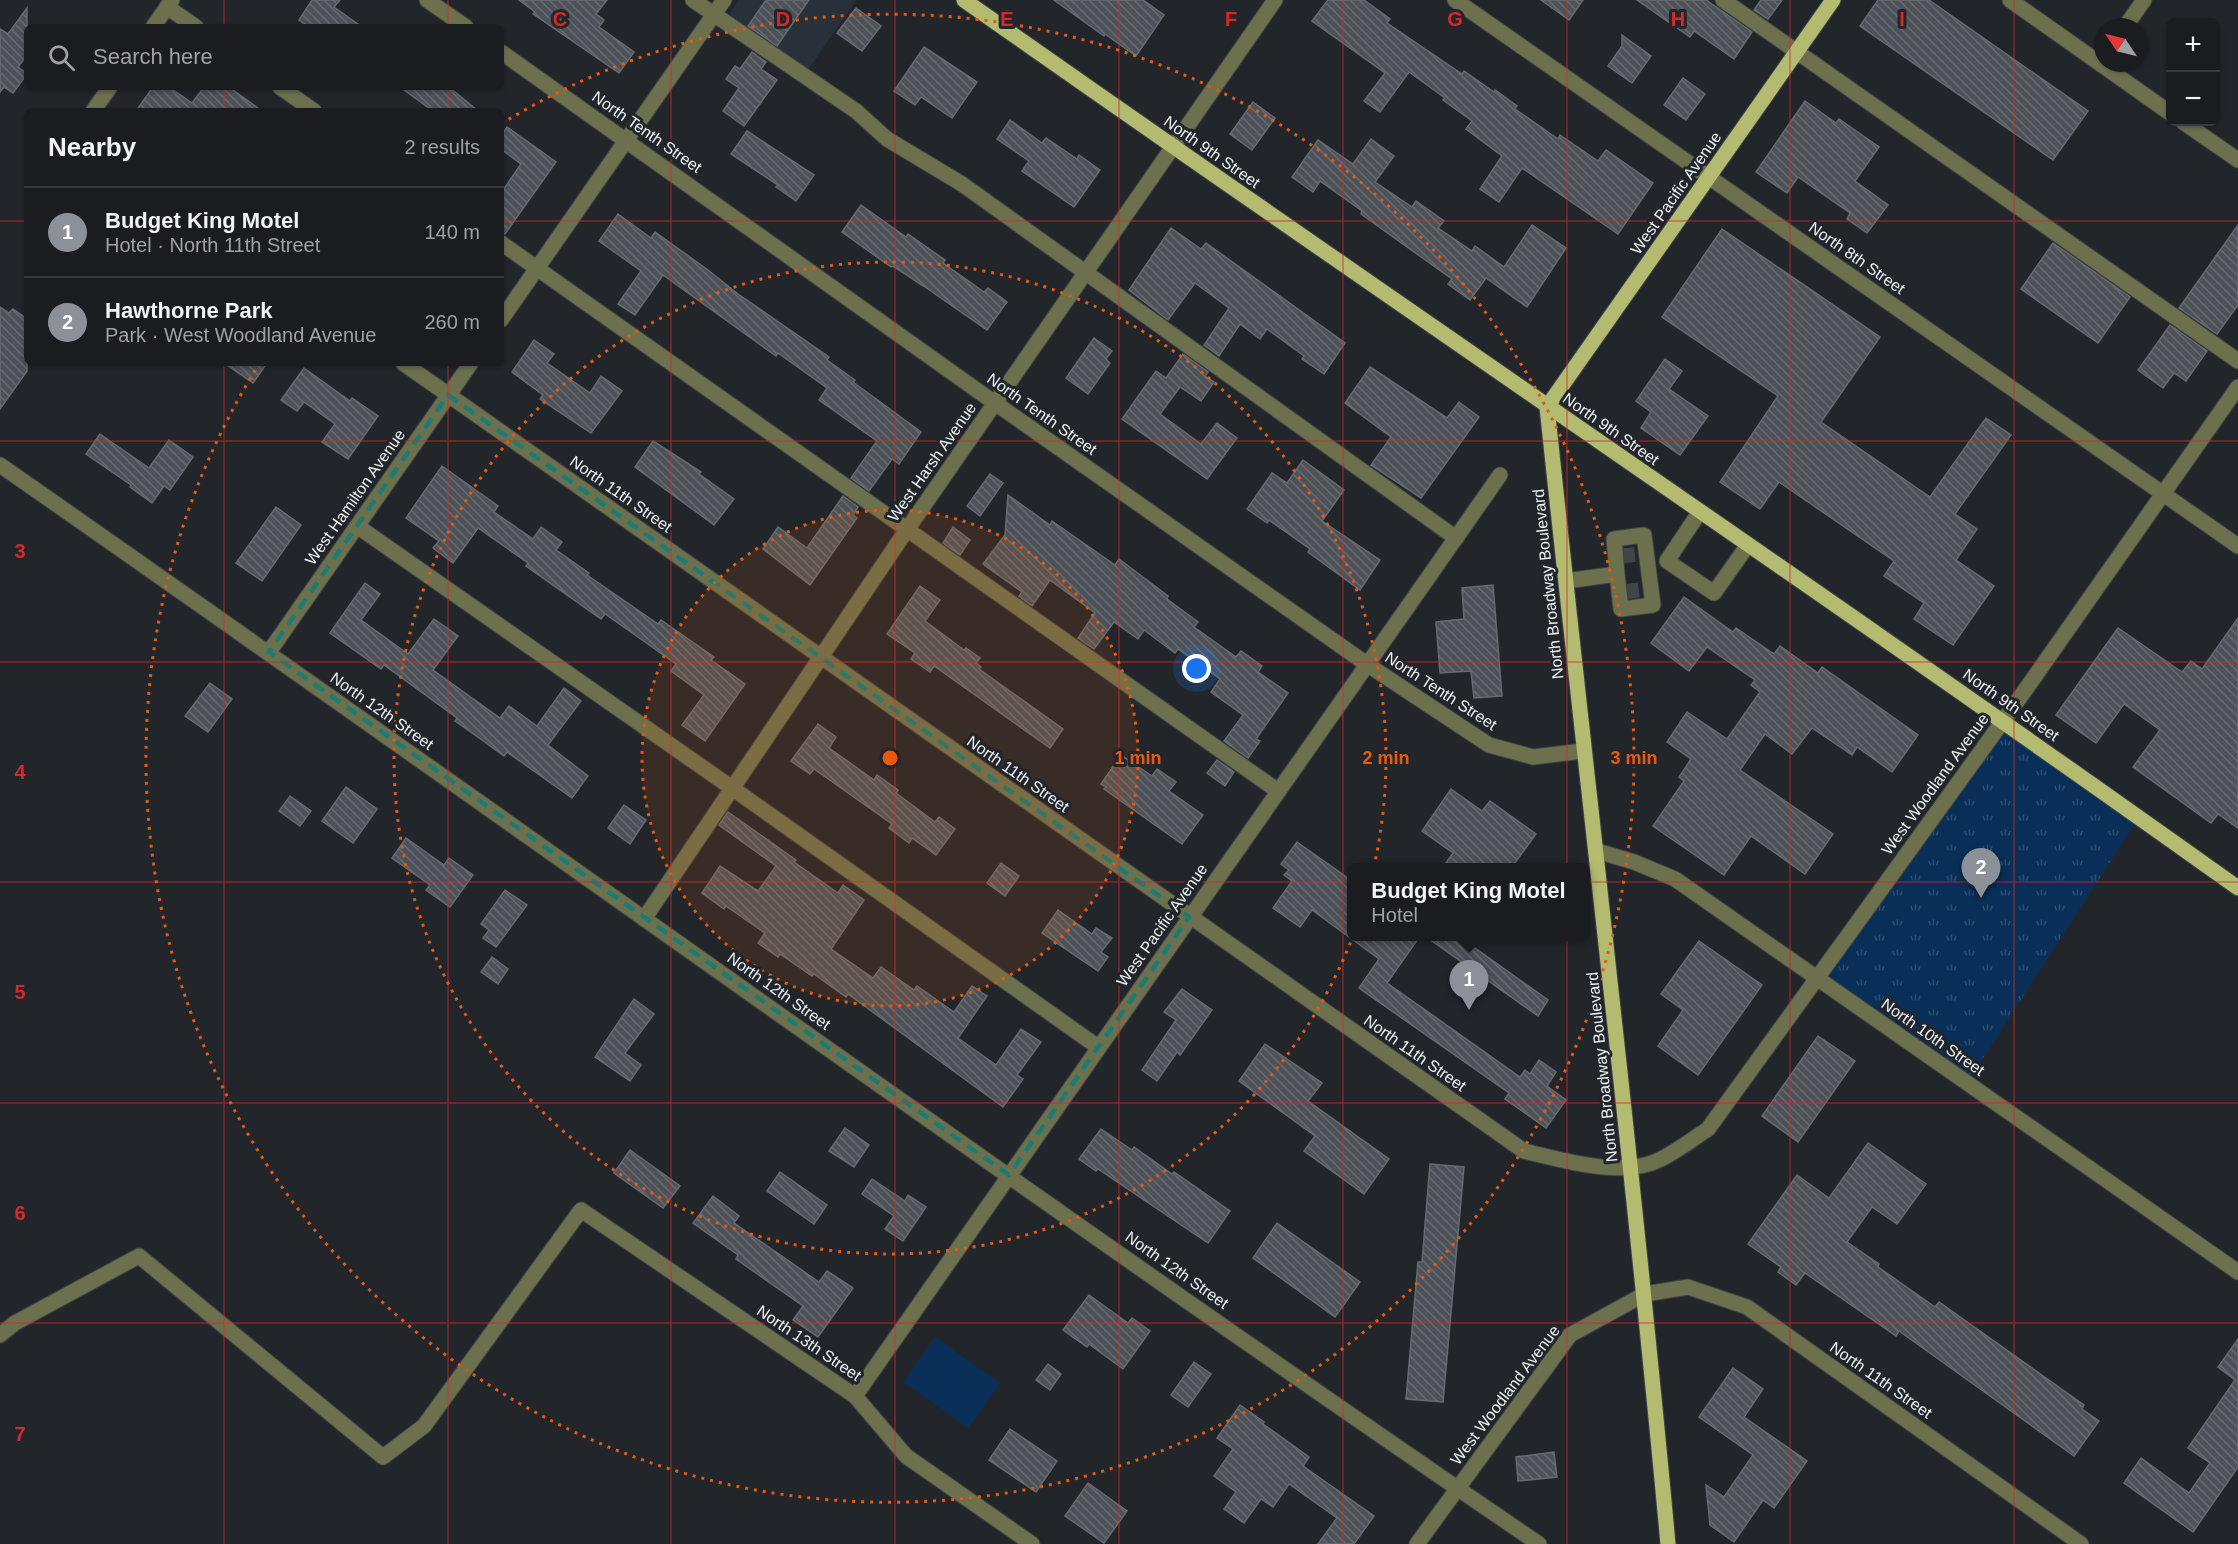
<!DOCTYPE html>
<meta charset="utf-8">
<style>
body{margin:0;font-family:Helvetica,sans-serif;background:#232529;color:#f1f3f6}
.controls{position:absolute;right:18px;top:18px;display:grid;overflow:hidden;border-radius:9px;box-shadow:0 2px 4px #0004}
.controls button{width:54px;height:54px;display:grid;place-items:center;padding:0;border:0;border-bottom:2px solid #383a3e;background:#1a1c20;color:#f1f3f6;font:30px sans-serif}
.compass{position:absolute;left:2094px;top:18px;width:54px;height:54px;border-radius:50%;background:#1a1c20;box-shadow:0 2px 4px #0004;rotate:305deg}
.you{position:absolute;left:1197px;top:669px;width:21px;height:21px;margin:-15px;border:4px solid #fff;border-radius:50%;background:#1a73e8;box-shadow:0 0 0 9px #1a73e833}
.badge{display:grid;place-items:center;width:39px;height:39px;border-radius:50%;background:#8c9099;color:#fff;font-size:20px;font-weight:700}
.pin{position:absolute;translate:-50% -50px;filter:drop-shadow(0 2px 3px #0008)}
.pin::after{content:'';position:absolute;top:32px;width:21px;height:18px;background:inherit;clip-path:polygon(0 0,100% 0,50% 100%)}
.popup{position:absolute;left:1347px;top:863px;width:243px;height:78px;box-sizing:border-box;display:grid;place-content:center;border-radius:9px;background:#1a1c20;filter:drop-shadow(0 2px 4px #0005);font-size:20px;white-space:nowrap;color:#9fa1a5}
.popup b{font-size:22px;color:#f1f3f6}
.popup::after{content:'';position:absolute;left:50%;top:100%;margin-left:-12px;border:12px solid transparent;border-top-color:#1a1c20}
.list{margin:0;padding:0;list-style:none}
h2{display:flex;justify-content:space-between;align-items:center;height:78px;margin:0;padding:0 24px;font-size:26px}
h2 small{font-size:20px;font-weight:400;color:#9fa1a5}
.list li{display:grid;grid-template-columns:39px 1fr auto;gap:18px;align-items:center;box-sizing:border-box;height:90px;padding:0 24px;border-top:2px solid #383a3e}
.list b{display:block;font-size:22px;white-space:nowrap}
.list p{margin:0;font-size:20px;white-space:nowrap;color:#9fa1a5}
.list em{font-size:20px;font-style:normal;color:#9fa1a5}
.icon{flex:none;width:33px;height:33px;fill:none;stroke:currentColor;stroke-width:2;stroke-linecap:round;stroke-linejoin:round}
.map{position:relative;flex:none;width:2238px;height:1544px;overflow:hidden}
.search{position:absolute;background:#1a1c20;box-shadow:0 2px 4px #0004;left:24px;top:24px;width:480px;height:66px;display:flex;align-items:center;gap:15px;box-sizing:border-box;padding:0 21px;border-radius:9px;color:#9fa1a5;font-size:22px}
.panel{position:absolute;background:#1a1c20;box-shadow:0 2px 4px #0004;left:24px;top:108px;width:480px;height:258px;border-radius:9px}
.map>svg:first-child{display:block}
.built{fill:#28303a}
.park{fill:url(#park-tufts)}
.pitch{fill:#092f59}
.building{fill:url(#building-back-hatch);stroke:#666b71;stroke-width:1.5}
.lines{fill:none;stroke-linecap:round;stroke-linejoin:round}
.minor-tunnel{stroke:#414449;stroke-width:15;stroke-dasharray:15 8;stroke-linecap:butt}
.minor-casing{stroke:#3f4247;stroke-width:17}
.major-casing{stroke:#3f4247;stroke-width:17}
.minor{stroke:#6c704d;stroke-width:15}
.major{stroke:#b3bb70;stroke-width:15}
.marked{fill:none;stroke:#1a7c75;stroke-width:4.5;stroke-dasharray:12 8;stroke-linejoin:round}
.grid{fill:none;stroke:#d62828;stroke-width:1.5;stroke-opacity:0.55}
.ring{fill:none;stroke:#e8590c;stroke-width:3;stroke-dasharray:3 6}
.labels{text-anchor:middle;dominant-baseline:central;stroke-width:6;stroke-linejoin:round;paint-order:stroke}
.street-label{font-size:16px;fill:#eef1f5;stroke:#22262b}
.grid-label{font-size:20px;text-anchor:middle;font-weight:bold;fill:#d62828;stroke:#22262b;stroke-width:6;stroke-linejoin:round;paint-order:stroke}
.centre{fill:#e8590c;stroke:#22262b;stroke-width:3}
.ring-label{font-size:18px;text-anchor:middle;font-weight:bold;fill:#e8590c;stroke:#22262b;stroke-width:6;stroke-linejoin:round;paint-order:stroke}
</style>
<div class="map">
<svg width="2238" height="1544" viewBox="0 0 2238 1544">
<defs>
<pattern id="park-tufts" width="24" height="20" patternUnits="userSpaceOnUse" patternTransform="scale(1.5)"><rect width="24" height="20" fill="#092f59"/><path d="M3 7l-1-3M5 7V3M7 7l1-3M15 17l-1-3M17 17v-4M19 17l1-3" fill="none" stroke="#2d4e71"/></pattern>
<pattern id="building-back-hatch" width="6" height="6" patternUnits="userSpaceOnUse" patternTransform="scale(1.5)"><rect width="6" height="6" fill="#4d5258"/><path d="M-1 5l2 2M0 0l6 6M5-1l2 2" fill="none" stroke="#676b71"/></pattern>
</defs>
<rect width="100%" height="100%" fill="#22262b"/>
<polygon class="built" points="739,0 856,0 801,80 722,24"/>
<polygon class="park" points="2003,721 2139,817 1967,1083 1816,978"/>
<polygon class="pitch" points="935,1337 1000,1383 968,1428 903,1382"/>
<g class="building">
<polygon points="312,0 340,0 334,7 362,27 309,27 299,20"/>
<polygon points="519,0 607,0 596,14 604,20 599,27 634,52 619,73 533,14 535,12"/>
<polygon points="766,0 809,0 777,46 748,26"/>
<polygon points="1054,0 1143,0 1164,15 1136,56 1105,34 1104,36"/>
<polygon points="1328,0 1364,0 1390,19 1387,23 1462,74 1464,71 1494,92 1495,90 1517,106 1515,109 1558,139 1560,135 1598,161 1606,150 1653,183 1618,234 1522,168 1499,202 1480,189 1502,156 1466,129 1472,121 1443,100 1445,98 1409,72 1380,112 1364,101 1385,73 1312,21"/>
<polygon points="1541,0 1583,0 1569,20"/>
<polygon points="1637,0 1706,0 1752,32 1734,59 1694,31 1690,37"/>
<polygon points="1761,0 1782,0 1768,19 1754,10"/>
<polygon points="1878,0 1929,0 2088,111 2053,160 1860,26"/>
<polygon points="27,8 27,55 18,67 27,74 13,93 4,87 0,92 0,29 8,34"/>
<polygon points="856,8 881,26 862,51 837,33"/>
<polygon points="1622,35 1651,56 1632,83 1608,66 1622,46"/>
<polygon points="924,47 977,82 952,118 921,97 915,105 894,91"/>
<polygon points="752,52 766,62 761,69 777,80 744,126 723,111 739,88 726,79 735,66 740,69"/>
<polygon points="1683,78 1705,94 1686,120 1664,105"/>
<polygon points="153,87 169,87 192,103 204,87 229,87 262,111 136,111"/>
<polygon points="400,87 449,87 478,111 433,111"/>
<polygon points="1805,101 1836,123 1839,119 1879,147 1855,181 1888,205 1867,233 1847,219 1850,213 1798,177 1787,193 1756,172"/>
<polygon points="1253,102 1275,118 1252,150 1230,134"/>
<polygon points="1010,120 1042,143 1046,138 1077,159 1079,155 1100,170 1074,207 1022,171 1029,161 997,139"/>
<polygon points="507,127 556,162 505,234 501,233 501,193 521,164 501,149 501,136"/>
<polygon points="747,131 814,175 796,201 776,187 778,185 731,154"/>
<polygon points="1371,139 1394,156 1375,182 1412,207 1416,201 1444,221 1438,228 1472,251 1475,246 1504,267 1532,225 1566,248 1527,307 1486,278 1470,300 1448,284 1452,279 1361,214 1362,211 1320,181 1313,192 1292,177 1318,140 1353,164"/>
<polygon points="861,205 906,237 908,234 945,260 943,263 984,292 988,288 1007,302 987,330 925,287 893,266 891,267 842,232"/>
<polygon points="618,214 651,238 655,232 708,270 738,294 829,357 827,360 855,380 853,382 921,432 899,464 892,459 869,491 851,478 877,441 819,400 827,388 778,353 776,356 663,275 635,315 618,304 641,271 599,241"/>
<polygon points="2238,225 2238,305 2217,334 2179,308"/>
<polygon points="1171,228 1201,249 1206,243 1345,343 1324,374 1302,359 1304,356 1267,329 1260,339 1240,324 1219,356 1204,345 1229,308 1195,283 1168,320 1129,290"/>
<polygon points="1722,229 1880,337 1821,422 1930,497 1986,418 2011,435 1955,514 1977,529 1956,560 1994,586 1953,645 1914,619 1924,603 1884,576 1894,561 1779,482 1760,509 1720,482 1778,396 1662,317"/>
<polygon points="2053,243 2130,297 2098,343 2021,289"/>
<polygon points="0,307 9,313 13,309 27,319 27,371 0,409"/>
<polygon points="2170,325 2207,351 2186,381 2174,373 2163,388 2138,370"/>
<polygon points="1094,338 1112,351 1106,359 1110,363 1088,394 1066,378"/>
<polygon points="534,340 554,354 547,363 590,393 601,376 622,391 591,433 540,399 543,395 512,372"/>
<polygon points="1183,354 1208,372 1205,376 1214,382 1201,401 1180,387 1160,414 1201,444 1217,423 1237,438 1207,479 1122,419 1156,371 1166,378"/>
<polygon points="1665,359 1682,371 1669,389 1708,416 1680,455 1641,428 1651,412 1636,401"/>
<polygon points="224,363 267,363 253,383"/>
<polygon points="1370,367 1447,418 1459,402 1479,417 1421,498 1371,465 1391,437 1345,403"/>
<polygon points="304,368 350,401 352,398 378,416 348,459 322,442 335,424 304,402 297,411 281,400"/>
<polygon points="100,434 149,468 169,440 193,457 170,490 164,486 152,503 130,487 131,485 86,454"/>
<polygon points="653,441 701,472 699,474 734,499 714,525 635,467"/>
<polygon points="1303,460 1344,490 1322,521 1380,560 1360,590 1308,552 1310,549 1269,520 1267,523 1247,509 1272,473 1287,483"/>
<polygon points="442,466 498,506 494,512 533,539 541,527 562,542 556,550 589,573 587,575 658,624 661,620 714,657 711,660 745,684 705,741 682,725 704,695 671,671 676,664 645,642 605,614 601,619 526,566 528,563 478,528 453,563 433,548 439,541 406,518"/>
<polygon points="990,474 1003,483 980,516 967,506"/>
<polygon points="1008,495 1050,525 1052,521 1115,565 1119,559 1168,596 1167,599 1198,622 1194,627 1236,657 1241,651 1262,666 1258,672 1288,693 1256,739 1260,741 1248,758 1224,741 1243,715 1211,692 1220,679 1178,649 1175,653 1144,630 1138,639 1114,622 1094,649 1078,638 1095,613 1050,580 1032,606 1019,596 1022,592 983,564 1005,535"/>
<polygon points="843,496 858,507 853,515 857,518 810,585 763,549 778,527 807,548"/>
<polygon points="276,507 301,525 262,581 236,563"/>
<polygon points="953,527 970,540 960,555 943,543"/>
<polygon points="365,583 380,594 361,620 408,654 434,619 458,636 433,670 500,718 509,706 537,726 564,688 581,701 548,745 588,776 572,798 507,752 504,756 475,735 455,721 457,718 384,665 381,669 330,633"/>
<polygon points="1493,585 1502,696 1474,698 1471,671 1440,673 1436,622 1464,619 1462,588"/>
<polygon points="920,586 940,600 925,621 964,650 966,648 980,658 976,663 981,667 979,669 1063,729 1050,748 934,666 930,672 911,659 915,653 887,634"/>
<polygon points="1684,597 1733,632 1736,628 1774,654 1780,646 1818,673 1822,667 1918,735 1892,772 1857,747 1852,755 1812,728 1792,754 1765,734 1740,770 1833,834 1805,874 1751,836 1724,875 1653,826 1684,781 1679,777 1691,759 1667,742 1687,712 1727,739 1760,692 1751,685 1755,680 1707,647 1689,671 1651,643"/>
<polygon points="2238,618 2238,828 2218,814 2211,823 2133,767 2160,730 2124,704 2096,743 2056,715 2118,628 2182,672 2191,661 2202,669"/>
<polygon points="210,683 232,699 208,732 185,716"/>
<polygon points="818,724 836,737 829,748 874,780 877,775 898,790 896,793 935,822 939,817 955,829 936,855 912,838 909,843 889,828 892,824 814,769 810,774 791,761"/>
<polygon points="1121,755 1152,776 1157,769 1176,782 1169,791 1203,815 1182,844 1104,789 1106,787 1101,784"/>
<polygon points="1217,760 1234,772 1225,786 1207,773"/>
<polygon points="346,787 377,809 353,843 322,821"/>
<polygon points="1451,789 1482,811 1490,801 1536,834 1512,867 1443,867 1453,853 1422,831"/>
<polygon points="290,796 311,811 300,826 279,811"/>
<polygon points="624,805 646,820 630,844 608,828"/>
<polygon points="728,812 796,860 794,862 838,893 843,885 864,900 831,949 873,978 881,967 914,990 917,986 954,1012 972,986 987,996 958,1038 996,1065 1021,1029 1041,1042 1017,1075 1023,1079 1003,1107 848,994 846,997 814,974 812,976 780,954 778,957 758,943 765,933 726,906 724,909 702,893 720,866 758,891 776,866 719,825"/>
<polygon points="406,838 444,865 449,858 473,875 450,907 426,890 430,885 392,858"/>
<polygon points="1297,842 1352,881 1352,936 1420,936 1387,983 1520,1077 1525,1070 1530,1074 1539,1060 1556,1072 1547,1086 1566,1100 1546,1128 1505,1099 1509,1093 1359,988 1379,959 1312,910 1300,927 1273,908 1292,881 1284,875 1289,870 1281,864"/>
<polygon points="1001,863 1019,876 1005,896 987,883"/>
<polygon points="505,890 527,905 496,947 483,938 489,930 481,924"/>
<polygon points="1058,910 1092,934 1096,928 1112,938 1101,952 1108,957 1098,971 1042,933"/>
<polygon points="1425,936 1458,936 1548,1000 1538,1016"/>
<polygon points="1699,941 1762,985 1698,1075 1658,1046 1683,1010 1661,994"/>
<polygon points="492,957 508,969 498,984 481,972"/>
<polygon points="1182,989 1212,1010 1180,1055 1177,1052 1157,1081 1142,1070 1176,1020 1164,1012"/>
<polygon points="634,999 654,1014 625,1053 641,1065 630,1081 595,1057"/>
<polygon points="1818,1036 1855,1061 1798,1142 1762,1116"/>
<polygon points="1265,1044 1322,1083 1308,1101 1389,1159 1364,1194 1304,1151 1315,1136 1239,1081"/>
<polygon points="845,1128 869,1145 854,1167 829,1151"/>
<polygon points="1101,1129 1132,1150 1134,1147 1172,1174 1174,1172 1230,1211 1208,1243 1098,1169 1096,1171 1079,1159"/>
<polygon points="1868,1143 1926,1184 1897,1224 1872,1207 1847,1242 1879,1264 1878,1267 1935,1307 1939,1302 2084,1405 2082,1409 2099,1421 2074,1456 1899,1331 1896,1336 1805,1273 1796,1285 1778,1272 1781,1267 1748,1244 1797,1175 1829,1198"/>
<polygon points="630,1150 680,1186 663,1208 614,1173"/>
<polygon points="1430,1164 1464,1167 1443,1402 1406,1399 1418,1262 1422,1262"/>
<polygon points="780,1172 827,1205 814,1224 767,1191"/>
<polygon points="872,1179 905,1201 908,1195 926,1207 903,1241 885,1229 894,1216 862,1194"/>
<polygon points="713,1196 739,1216 734,1223 819,1282 827,1271 853,1288 818,1337 793,1320 803,1306 736,1259 738,1255 693,1223"/>
<polygon points="1277,1223 1360,1282 1335,1317 1253,1258"/>
<polygon points="1089,1295 1128,1323 1132,1318 1150,1331 1123,1369 1089,1344 1087,1347 1063,1330"/>
<polygon points="2238,1339 2238,1467 2193,1532 2124,1483 2141,1458 2189,1493 2210,1463 2188,1448 2235,1380 2218,1367"/>
<polygon points="1194,1362 1211,1374 1188,1407 1171,1395"/>
<polygon points="1048,1364 1061,1374 1050,1390 1036,1380"/>
<polygon points="1733,1368 1763,1389 1744,1417 1807,1461 1774,1508 1763,1500 1734,1542 1710,1525 1706,1485 1724,1497 1753,1455 1699,1417"/>
<polygon points="1240,1405 1264,1422 1263,1424 1309,1457 1303,1466 1374,1516 1354,1544 1318,1544 1337,1518 1289,1484 1273,1507 1261,1499 1244,1523 1224,1509 1236,1492 1214,1476 1233,1449 1217,1438"/>
<polygon points="1010,1429 1057,1461 1036,1492 989,1460"/>
<polygon points="1554,1452 1557,1477 1518,1481 1516,1457"/>
<polygon points="1088,1483 1127,1511 1104,1543 1065,1516"/>
</g>
<g class="lines">
<g class="minor-tunnel">
<polyline points="1620,556 1642,554"/>
<polyline points="1624,592 1645,589"/>
</g>
<defs>
<g id="minor">
<polyline points="427,0 466,27"/>
<polyline points="693,0 856,111 887,139 962,184 1456,538"/>
<polyline points="1455,0 2238,546"/>
<polyline points="1723,0 2238,361"/>
<polyline points="2010,0 2170,113"/>
<polyline points="167,7 196,27"/>
<polyline points="153,27 172,0"/>
<polyline points="2125,27 2144,0"/>
<polyline points="501,52 995,403 1368,665 1489,745 1533,757 1583,751"/>
<polyline points="280,87 314,111"/>
<polyline points="93,111 110,87"/>
<polyline points="2183,122 2238,160"/>
<polyline points="501,243 1278,791"/>
<polyline points="501,320 724,0"/>
<path d="M403,363L1524,1151C1562,1160 1624,1179 1661,1159C1677,1151 1693,1139 1708,1129L2021,696L2238,387"/>
<path d="M0,465C514,823 1021,1191 1539,1544"/>
<polyline points="1699,513 1667,561 1714,593 1748,545"/>
<polyline points="357,526 732,788 1098,1047"/>
<polyline points="1566,581 1617,574 1614,539 1644,535 1653,605 1621,609 1617,574"/>
<polyline points="269,652 471,363"/>
<polyline points="1597,851 1634,862 1675,879 2238,1272"/>
<polyline points="644,919 906,531 1275,0"/>
<polyline points="0,1335 15,1323 139,1256 383,1457 424,1426 581,1210 855,1396 906,1456 1032,1544"/>
<polyline points="855,1396 1500,475"/>
<polyline points="1417,1544 1570,1335 1645,1294 1688,1287 1747,1307 2081,1544"/>
</g>
<g id="major">
<path d="M964,0C1387,298 1816,587 2238,888"/>
<path d="M1547,407C1587,786 1633,1164 1668,1544"/>
<polyline points="1547,407 1833,0"/>
</g>
</defs>
<use href="#minor" class="minor-casing"/>
<use href="#major" class="major-casing"/>
<use href="#minor" class="minor"/>
<use href="#major" class="major"/>
</g>
<path class="marked" d="M448,395L1189,917L1009,1175L269,652Z"/>
<path class="grid" d="M224,0V27M448,0V27M671,0V1544M895,0V1544M1119,0V1544M1343,0V1544M1567,0V1544M1790,0V1544M2014,0V1544M224,87V111M448,87V111M0,221H27M501,221H2238M224,363V1544M448,363V1544M0,441H2238M0,662H2238M0,882H2238M0,1103H2238M0,1323H2238"/>
<circle cx="890" cy="758" r="248" fill="#e8590c" fill-opacity=".12"/>
<g class="ring">
<circle cx="890" cy="758" r="248"/>
<circle cx="890" cy="758" r="496"/>
<path d="M501 124A744 744 0 1 1 259 364"/>
</g>
<g class="labels">
<g class="street-label">
<text transform="translate(647 132) rotate(35)">North Tenth Street</text>
<text transform="translate(1212 152) rotate(35)">North 9th Street</text>
<text transform="translate(1676 193) rotate(-55)">West Pacific Avenue</text>
<text transform="translate(1857 258) rotate(35)">North 8th Street</text>
<text transform="translate(1042 414) rotate(35)">North Tenth Street</text>
<text transform="translate(1611 429) rotate(35)">North 9th Street</text>
<text transform="translate(932 462) rotate(-55)">West Harsh Avenue</text>
<text transform="translate(621 494) rotate(35)">North 11th Street</text>
<text transform="translate(355 497) rotate(-55)">West Hamilton Avenue</text>
<text transform="translate(1548 584) rotate(-96)">North Broadway Boulevard</text>
<text transform="translate(1441 691) rotate(33)">North Tenth Street</text>
<text transform="translate(2011 705) rotate(35)">North 9th Street</text>
<text transform="translate(382 711) rotate(35)">North 12th Street</text>
<text transform="translate(1018 774) rotate(35)">North 11th Street</text>
<text transform="translate(1935 784) rotate(-54)">West Woodland Avenue</text>
<text transform="translate(1162 925) rotate(-55)">West Pacific Avenue</text>
<text transform="translate(779 991) rotate(35)">North 12th Street</text>
<text transform="translate(1933 1037) rotate(35)">North 10th Street</text>
<text transform="translate(1415 1053) rotate(35)">North 11th Street</text>
<text transform="translate(1602 1067) rotate(-96)">North Broadway Boulevard</text>
<text transform="translate(1177 1270) rotate(35)">North 12th Street</text>
<text transform="translate(809 1343) rotate(34)">North 13th Street</text>
<text transform="translate(1881 1380) rotate(35)">North 11th Street</text>
<text transform="translate(1505 1395) rotate(-53)">West Woodland Avenue</text>
</g>
</g>
<g class="grid-label">
<text x="560" y="26">C</text>
<text x="783" y="26">D</text>
<text x="1007" y="26">E</text>
<text x="1231" y="26">F</text>
<text x="1455" y="26">G</text>
<text x="1678" y="26">H</text>
<text x="1902" y="26">I</text>
<text x="20" y="558">3</text>
<text x="20" y="779">4</text>
<text x="20" y="999">5</text>
<text x="20" y="1220">6</text>
<text x="20" y="1441">7</text>
</g>
<circle cx="890" cy="758" r="9" class="centre"/>
<g class="ring-label">
<text x="1138" y="764">1 min</text>
<text x="1386" y="764">2 min</text>
<text x="1634" y="764">3 min</text>
</g>
</svg>
<div class="controls">
<button>+</button>
<button>−</button>
</div>
<svg class="compass" viewBox="-18 -18 36 36"><path d="M0-13l5 13h-10z" fill="#e53935"/><path d="M0 13l5-13h-10z" fill="#9fa1a5"/></svg>
<div class="you"></div>
<div class="pin badge" style="left:1469px;top:1010px">1</div>
<div class="popup"><b>Budget King Motel</b>Hotel</div>
<div class="pin badge" style="left:1981px;top:898px">2</div>
<div class="search"><svg class="icon" aria-label="search" viewBox="0 0 24 24"><circle cx="10" cy="10" r="6"/><path d="M15 15l6 6"/></svg>Search here</div>
<section class="panel">
<h2>Nearby<small>2 results</small></h2>
<ul class="list">
<li><span class="badge">1</span><div><b>Budget King Motel</b><p>Hotel · North 11th Street</p></div><em>140 m</em></li>
<li><span class="badge">2</span><div><b>Hawthorne Park</b><p>Park · West Woodland Avenue</p></div><em>260 m</em></li>
</ul>
</section>
</div>
